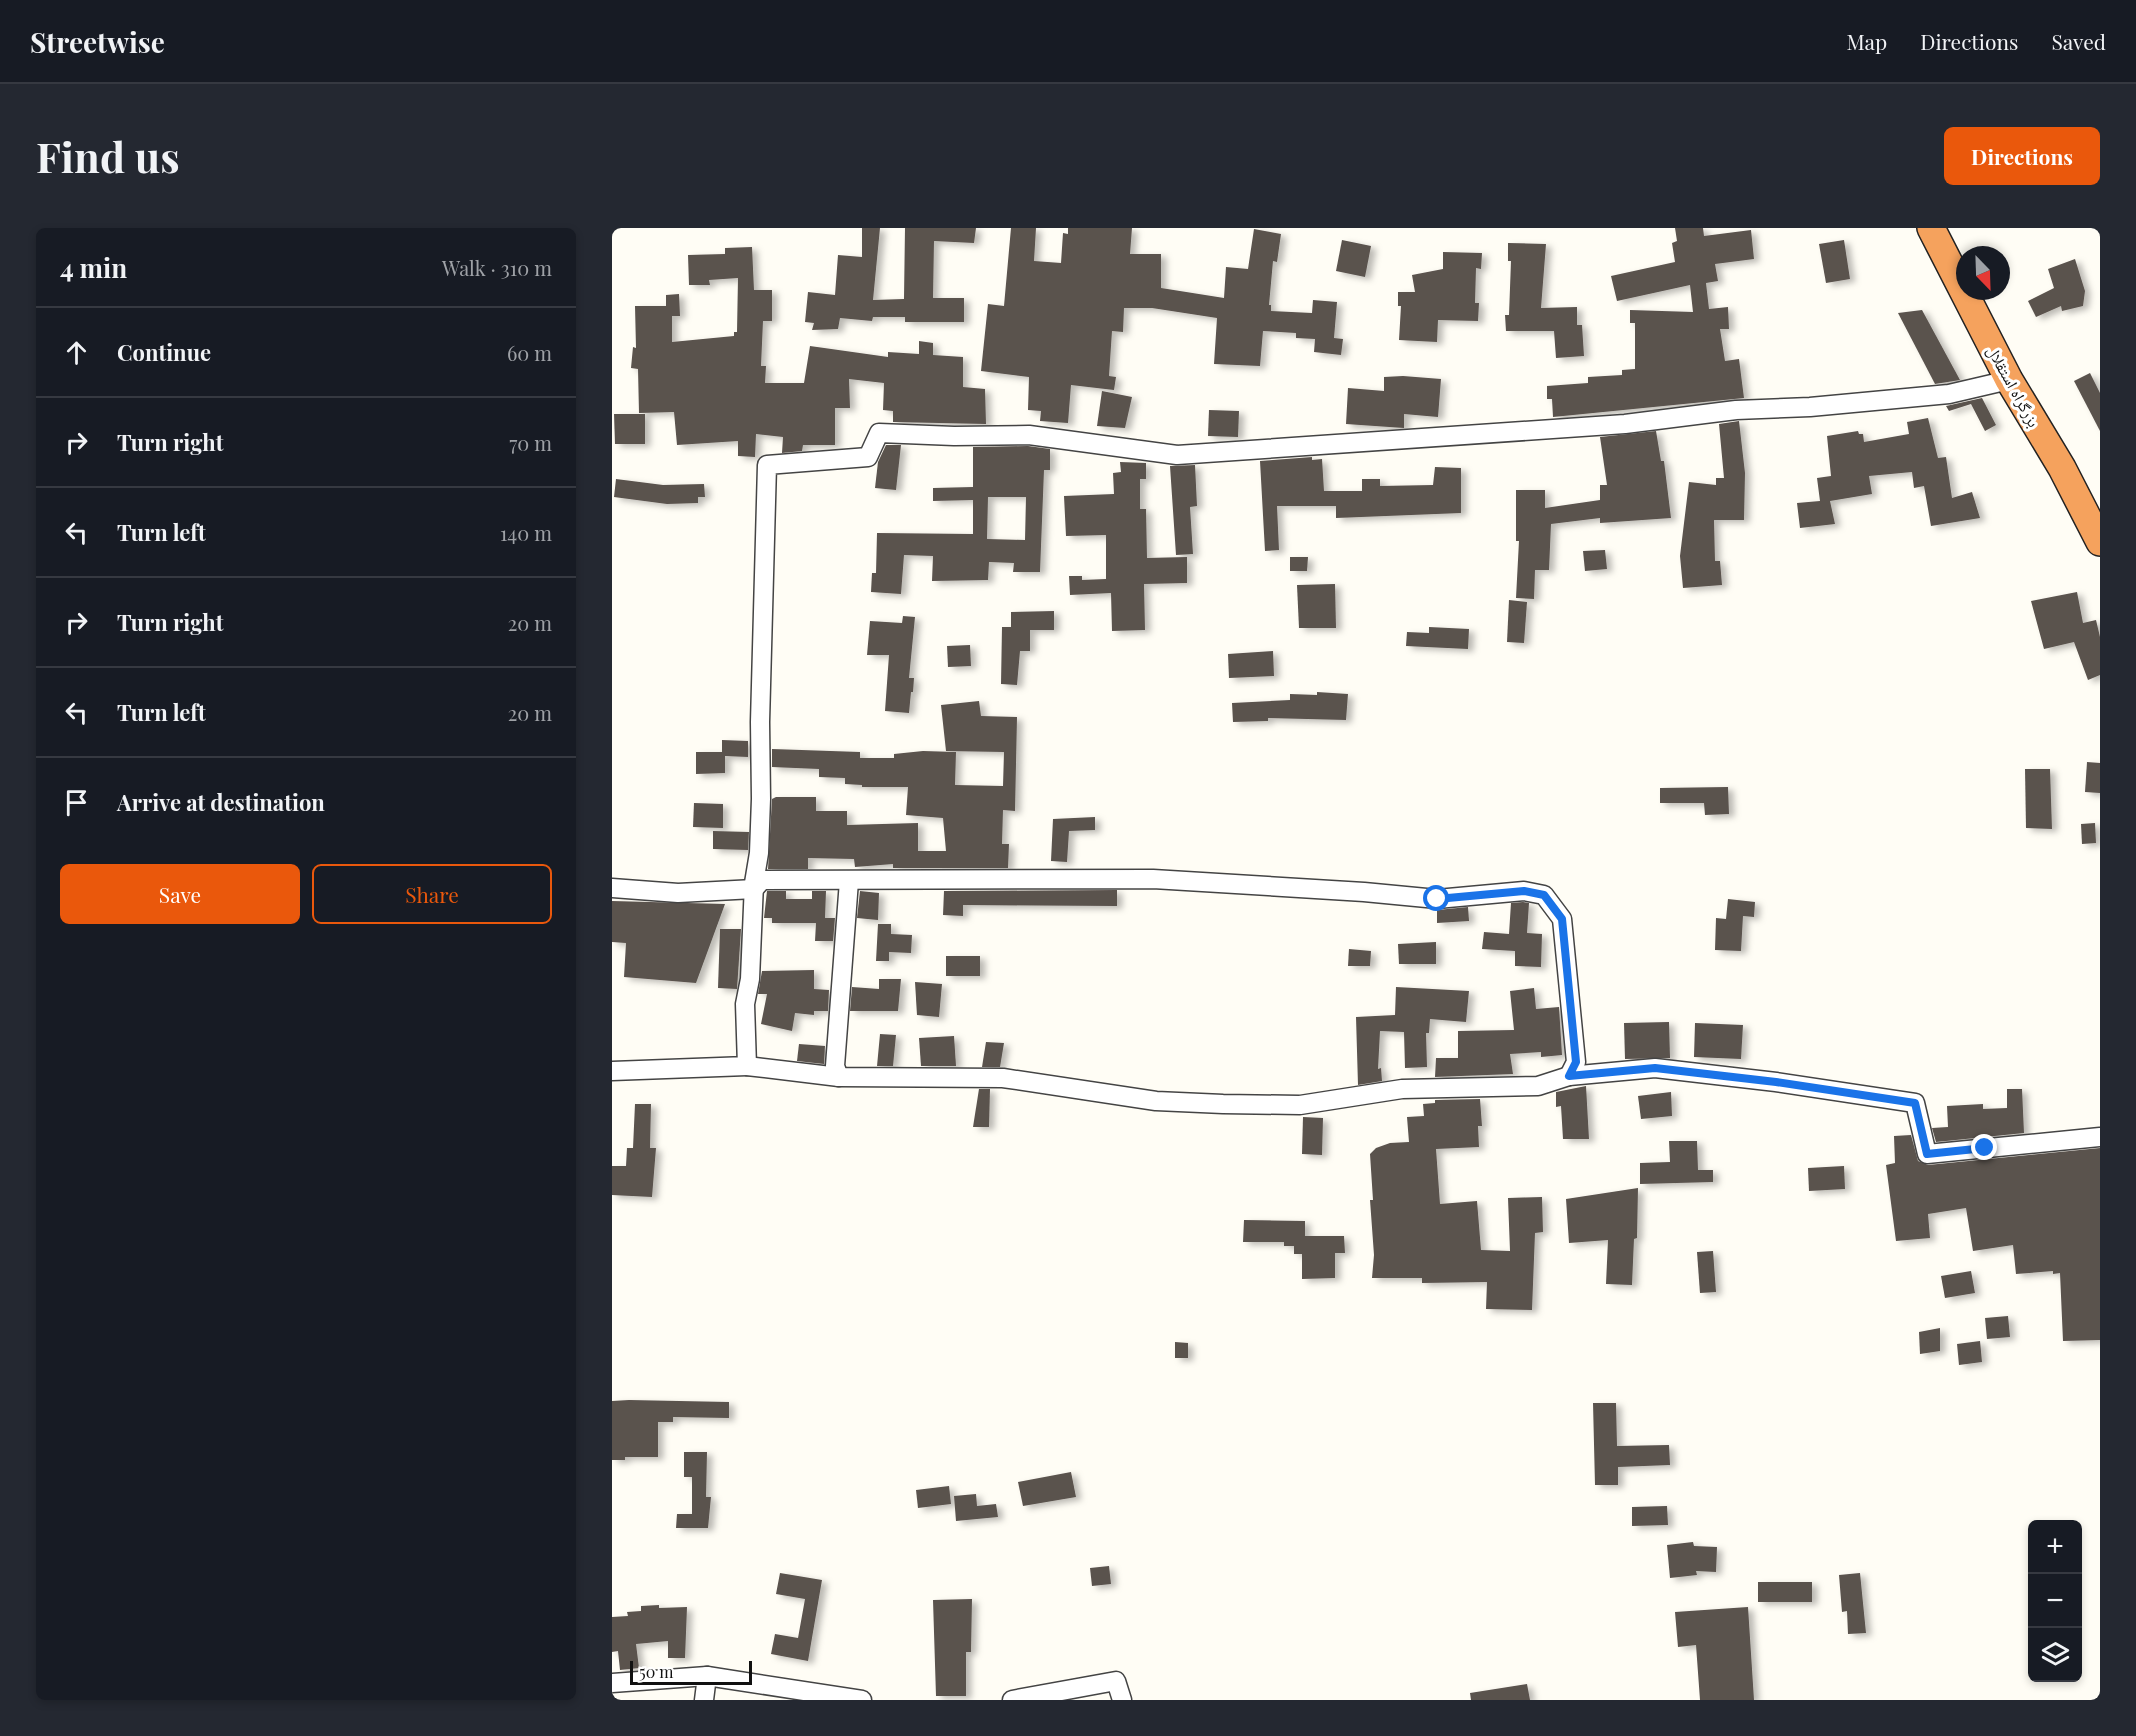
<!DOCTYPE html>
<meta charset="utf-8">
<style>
body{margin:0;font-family:"Playfair Display","Noto Naskh Arabic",serif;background:#242831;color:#f1f3f6}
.controls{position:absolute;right:18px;bottom:18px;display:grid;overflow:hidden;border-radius:9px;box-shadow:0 3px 9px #0003}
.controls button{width:54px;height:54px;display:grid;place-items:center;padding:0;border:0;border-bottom:2px solid #363941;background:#171b24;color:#f1f3f6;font:30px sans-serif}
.compass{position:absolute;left:1344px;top:18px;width:54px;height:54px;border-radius:50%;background:#171b24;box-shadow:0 3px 9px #0003;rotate:157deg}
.scale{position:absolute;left:18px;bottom:15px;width:122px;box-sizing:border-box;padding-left:6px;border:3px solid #111;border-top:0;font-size:16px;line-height:21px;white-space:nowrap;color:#111;-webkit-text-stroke:4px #fff;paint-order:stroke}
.stop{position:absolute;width:18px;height:18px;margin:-14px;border:4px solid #1a73e8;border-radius:50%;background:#fff}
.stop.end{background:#1a73e8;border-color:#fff;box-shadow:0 2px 6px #0008}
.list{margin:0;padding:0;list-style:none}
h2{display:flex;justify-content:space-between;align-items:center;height:78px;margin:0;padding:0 24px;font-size:26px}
h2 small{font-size:20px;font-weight:400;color:#9ea1a6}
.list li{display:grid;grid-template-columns:39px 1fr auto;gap:18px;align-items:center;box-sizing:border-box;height:90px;padding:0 24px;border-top:2px solid #363941}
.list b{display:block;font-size:22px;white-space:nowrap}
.list em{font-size:20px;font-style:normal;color:#9ea1a6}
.actions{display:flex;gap:12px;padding:18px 24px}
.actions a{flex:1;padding:14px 0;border:2px solid #ea580c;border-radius:9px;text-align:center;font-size:21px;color:#ea580c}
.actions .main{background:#ea580c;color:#fff}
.icon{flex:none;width:33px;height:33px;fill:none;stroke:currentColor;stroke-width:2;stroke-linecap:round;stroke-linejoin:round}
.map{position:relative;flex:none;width:1488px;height:1472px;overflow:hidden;border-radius:9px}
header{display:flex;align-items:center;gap:36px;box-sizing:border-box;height:84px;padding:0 30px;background:#171b24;border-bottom:2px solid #363941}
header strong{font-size:28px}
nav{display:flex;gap:33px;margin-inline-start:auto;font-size:21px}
.intro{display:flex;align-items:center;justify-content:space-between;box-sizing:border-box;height:144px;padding:0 36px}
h1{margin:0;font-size:42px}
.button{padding:15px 27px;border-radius:9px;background:#ea580c;color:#fff;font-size:21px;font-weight:700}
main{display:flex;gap:36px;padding:0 36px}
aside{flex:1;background:#171b24;border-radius:9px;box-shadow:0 3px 9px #0003}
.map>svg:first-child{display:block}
.building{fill:#5a524d;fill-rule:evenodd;filter:url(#shadow)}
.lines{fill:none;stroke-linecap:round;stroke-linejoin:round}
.minor-casing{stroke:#444;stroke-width:21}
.highway-casing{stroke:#222;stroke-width:30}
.minor{stroke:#fff;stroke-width:18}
.highway{stroke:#f5a25d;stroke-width:27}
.route{stroke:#1a73e8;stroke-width:8}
.labels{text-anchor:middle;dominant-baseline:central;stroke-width:6;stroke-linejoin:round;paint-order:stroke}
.street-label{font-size:16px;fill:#111;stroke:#fff}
</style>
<header>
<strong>Streetwise</strong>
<nav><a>Map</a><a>Directions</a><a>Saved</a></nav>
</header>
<div class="intro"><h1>Find us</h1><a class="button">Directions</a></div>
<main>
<aside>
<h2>4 min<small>Walk · 310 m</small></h2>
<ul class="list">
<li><svg class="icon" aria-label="ahead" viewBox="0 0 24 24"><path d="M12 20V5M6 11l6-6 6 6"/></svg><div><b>Continue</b></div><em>60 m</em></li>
<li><svg class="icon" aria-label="right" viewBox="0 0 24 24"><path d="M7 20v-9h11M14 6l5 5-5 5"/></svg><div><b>Turn right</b></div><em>70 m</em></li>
<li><svg class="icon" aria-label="left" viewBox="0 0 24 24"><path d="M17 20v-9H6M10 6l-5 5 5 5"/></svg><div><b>Turn left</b></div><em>140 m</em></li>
<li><svg class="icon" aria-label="right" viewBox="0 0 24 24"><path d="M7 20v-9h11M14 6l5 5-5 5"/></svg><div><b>Turn right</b></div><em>20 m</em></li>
<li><svg class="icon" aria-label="left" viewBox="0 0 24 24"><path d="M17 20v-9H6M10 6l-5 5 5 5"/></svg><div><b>Turn left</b></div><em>20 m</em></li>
<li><svg class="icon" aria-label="arrive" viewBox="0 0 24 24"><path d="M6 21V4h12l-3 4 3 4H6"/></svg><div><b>Arrive at destination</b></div></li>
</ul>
<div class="actions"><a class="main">Save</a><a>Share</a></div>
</aside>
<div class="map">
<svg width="1488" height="1472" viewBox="0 0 1488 1472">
<defs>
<filter id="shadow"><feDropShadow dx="5.5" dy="3" stdDeviation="3" flood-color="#0004"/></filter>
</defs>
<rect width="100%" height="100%" fill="#fffdf5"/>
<g class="building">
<polygon points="250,0 268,0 261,72 292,71 293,0 364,0 362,15 322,13 321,70 352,70 352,94 293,94 293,89 261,89 260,93 228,90 226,101 200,102 202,95 193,94 196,64 223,67 226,27 250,29"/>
<polygon points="399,0 424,0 422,33 449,35 451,5 456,6 456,0 520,0 518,26 549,26 549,60 612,70 614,39 636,41 642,1 669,6 665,34 661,33 657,77 659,77 659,83 700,85 701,72 725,74 722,110 731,111 729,127 702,124 703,111 684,110 684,105 651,103 648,138 602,136 605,90 540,80 512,80 511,104 500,103 497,148 504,149 502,162 459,157 456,195 428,193 429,183 416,182 417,149 369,143 376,76 392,78"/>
<polygon points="1063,0 1091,0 1092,8 1139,2 1142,31 1103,36 1106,53 1094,55 1097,81 1116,79 1117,101 1108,101 1113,133 1127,131 1132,170 941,189 940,171 935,171 935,158 976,155 976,149 1010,147 1010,142 1023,141 1023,95 1018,95 1018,82 1081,84 1078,57 1005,73 999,48 1063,34 1060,15 1065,13"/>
<polygon points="730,12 759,18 753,49 724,43"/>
<polygon points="1232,12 1238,51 1214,55 1207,16"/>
<polygon points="896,15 934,16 929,80 965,79 965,97 970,97 972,128 944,130 942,103 894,103 893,87 897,87 899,33 896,33"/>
<polygon points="140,19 142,62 160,62 160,93 151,93 149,138 154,138 153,155 192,155 198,118 276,129 276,124 307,126 307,113 321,115 321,127 351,129 351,159 373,161 374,196 281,194 281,183 271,182 272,155 237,151 238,180 223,180 223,217 191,217 190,223 170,225 171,209 144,206 143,229 126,228 126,213 65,217 62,184 27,185 26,141 19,140 21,119 24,120 23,78 54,78 54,67 67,66 68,88 60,88 60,114 122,108 122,104 125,104 126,50 97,52 98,57 77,57 76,27 113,26 113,20"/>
<polygon points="831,24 870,25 869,41 864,40 863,75 867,75 866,93 826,92 825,114 787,112 789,78 786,78 786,64 803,64 800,47 831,41"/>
<polygon points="1463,31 1473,63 1471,78 1450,83 1449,78 1424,89 1416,73 1442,60 1436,41"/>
<polygon points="1310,82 1348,152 1323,156 1286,85"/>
<polygon points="1478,145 1488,165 1488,203 1462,153"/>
<polygon points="791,148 829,151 826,189 792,186 792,200 734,196 736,160 772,163 772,149"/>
<polygon points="490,163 520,169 513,200 485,198"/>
<polygon points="1370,170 1384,197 1373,203 1359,176 1337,183 1334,178"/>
<polygon points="597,182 627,183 626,209 596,208"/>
<polygon points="2,186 33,186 33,216 3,216"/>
<polygon points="1316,190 1326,230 1334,229 1340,270 1360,264 1368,290 1319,298 1312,258 1302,260 1300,244 1257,248 1260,266 1218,273 1223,296 1188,300 1185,275 1208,273 1205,250 1219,248 1215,208 1246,203 1247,206 1251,206 1252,214 1297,206 1295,194"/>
<polygon points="1127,193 1133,245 1132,292 1102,292 1103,333 1108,333 1110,357 1071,360 1068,328 1077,254 1104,257 1104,250 1112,250 1107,196"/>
<polygon points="1044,203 1049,233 1052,233 1059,290 988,295 988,290 939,296 937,342 923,342 922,371 904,370 907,313 904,313 904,262 933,262 933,280 988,272 988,257 995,257 988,209"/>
<polygon points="274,217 289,217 284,262 263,260 266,234"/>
<path d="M416,218L438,221V242H432L428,344H401L402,335L377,334L376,352L320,353L321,328L292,327L289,366L259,364L260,345H264L265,305L361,306V272L321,273V260L361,259V219ZM376,269H414L413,312L375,311Z"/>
<polygon points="700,229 700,232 710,231 712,263 750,263 750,251 768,251 768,258 821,257 823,239 849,240 849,285 724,290 724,278 665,278 667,322 653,323 648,233"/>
<polygon points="508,234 534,235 534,251 528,251 528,281 534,281 535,330 575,329 575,355 532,356 533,402 500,403 499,365 458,367 457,348 470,348 470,352 494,351 494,307 454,308 452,268 502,266 501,245 509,244"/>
<polygon points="583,237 585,278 578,279 581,326 564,327 558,238"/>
<polygon points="4,251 51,257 92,256 93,269 86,269 86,275 55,276 2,269"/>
<polygon points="993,322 995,341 973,343 971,323"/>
<polygon points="678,329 696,329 695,343 678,343"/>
<polygon points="723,356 724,400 687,400 685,357"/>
<polygon points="1465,364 1471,395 1484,392 1488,409 1488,447 1476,452 1462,414 1432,421 1419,373"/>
<polygon points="897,372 915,374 912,415 895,414"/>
<polygon points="442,383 442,402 418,402 418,423 408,423 405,457 389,456 390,399 399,399 399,384"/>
<polygon points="291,388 303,389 297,450 302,450 301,464 299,464 297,485 273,483 277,427 255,427 258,393 290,395"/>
<polygon points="817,399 857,401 856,421 794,418 795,404 817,405"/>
<polygon points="358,417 359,438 336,439 335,418"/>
<polygon points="661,423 662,448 617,450 616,426"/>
<polygon points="705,464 736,466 734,492 656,490 656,493 621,494 620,475 678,472 678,466 705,467"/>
<polygon points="367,473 369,488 405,489 403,583 391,582 390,616 397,616 396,640 281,640 281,636 243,639 242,631 196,630 196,641 156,641 160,571 164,569 204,569 204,583 235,583 235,597 306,595 306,623 334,623 331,590 294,587 296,559 250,559 250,557 233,556 233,550 207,549 207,541 160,539 160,521 248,524 248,530 282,530 282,526 311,523 344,524 343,557 391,558 392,524 334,523 329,477"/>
<polygon points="110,512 136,513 136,529 113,528 113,545 84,546 84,524 110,524"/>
<polygon points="1475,534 1488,535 1488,565 1473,564"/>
<polygon points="1413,541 1438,541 1440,601 1414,600"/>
<polygon points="1116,559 1117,586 1093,587 1092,575 1048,575 1048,560"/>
<polygon points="82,575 111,576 111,600 81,599"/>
<polygon points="483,589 483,602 457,603 455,634 439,633 441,591"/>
<polygon points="1483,595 1484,615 1470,616 1469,596"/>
<polygon points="101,603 137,604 136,622 101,621"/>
<polygon points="505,662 505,678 351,677 351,688 331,687 332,663"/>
<polygon points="155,663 174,663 174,671 200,671 200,663 214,663 213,690 223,690 221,713 203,713 204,695 160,695 160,690 152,690"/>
<polygon points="248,663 267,665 266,692 245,690"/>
<polygon points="1116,671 1143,674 1142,689 1131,688 1129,723 1103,722 1104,690 1114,691"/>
<polygon points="0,673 113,676 84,755 12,749 14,715 0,714"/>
<polygon points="911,674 917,675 915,705 930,706 929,739 903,738 903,723 870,721 872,704 897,706 899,675"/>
<polygon points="856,679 857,693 825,695 825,682"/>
<polygon points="266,696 279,696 279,706 300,707 299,725 277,724 277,733 264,733"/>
<polygon points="108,701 129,701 125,761 106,760"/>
<polygon points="824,714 824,736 787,736 786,716"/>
<polygon points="737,721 759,723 758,738 736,738"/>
<rect x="334" y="728" width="34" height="20"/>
<polygon points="202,742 202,761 217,762 216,783 202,783 202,787 183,785 180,803 149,796 155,766 146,766 150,743"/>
<polygon points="267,751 289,751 286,783 238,783 240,759 267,761"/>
<polygon points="303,754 330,756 327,789 305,787"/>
<polygon points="784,759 857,763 854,794 818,791 817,805 814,805 815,839 793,840 792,804 768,803 766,841 769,840 770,853 746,857 744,789 783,787"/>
<polygon points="922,760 924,781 947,779 950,827 929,829 929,824 898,826 901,846 823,849 824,830 846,830 846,803 902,802 898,763"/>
<polygon points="1057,794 1058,830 1013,831 1012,795"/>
<polygon points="1083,795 1131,797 1129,831 1082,829"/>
<polygon points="268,806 284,807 281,838 265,838"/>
<polygon points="342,808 344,838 309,838 307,810"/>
<polygon points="374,814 392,815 388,839 370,839"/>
<polygon points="187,816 213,818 212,836 185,833"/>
<polygon points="974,858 977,911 951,911 949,878 944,879 944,864"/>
<polygon points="367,861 378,861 377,899 361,899"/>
<polygon points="1395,861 1410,861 1412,905 1324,914 1320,900 1336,899 1335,878 1371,876 1371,881 1395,880"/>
<polygon points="1059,864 1060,888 1029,891 1026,868"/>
<polygon points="868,871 870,898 866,898 867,919 824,921 828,976 865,973 869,1022 898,1023 896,970 930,969 931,1004 923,1005 920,1082 874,1081 875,1054 810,1055 810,1050 760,1050 762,1027 758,972 761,972 758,926 764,920 778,915 797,914 795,889 812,888 811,876 823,875 823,872"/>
<polygon points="23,876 39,876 38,920 44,920 40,969 0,967 0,938 14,938 15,920 21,920"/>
<polygon points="691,889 711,890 710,927 690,926"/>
<polygon points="1299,907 1306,933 1316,937 1488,920 1488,1112 1451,1113 1448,1045 1441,1046 1441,1043 1404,1046 1401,1017 1361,1023 1354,980 1316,986 1318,1010 1284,1013 1274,937 1283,935 1282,908"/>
<polygon points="1057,913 1085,913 1086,942 1101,942 1101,954 1028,956 1028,935 1058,934"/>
<polygon points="1232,938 1233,961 1197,963 1196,940"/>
<polygon points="1026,960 1025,1010 1022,1011 1020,1057 994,1056 996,1012 957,1015 954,971"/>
<polygon points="632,992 693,993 693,1008 732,1008 733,1025 723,1025 723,1050 690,1051 690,1026 682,1026 682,1018 672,1018 672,1014 631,1014"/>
<polygon points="1101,1023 1104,1064 1088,1065 1085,1024"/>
<polygon points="1359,1043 1363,1065 1333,1070 1329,1048"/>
<polygon points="1396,1088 1398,1109 1375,1111 1373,1090"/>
<polygon points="1328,1100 1328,1123 1308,1126 1307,1104"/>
<polygon points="1368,1113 1370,1134 1347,1137 1345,1116"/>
<polygon points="563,1114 576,1115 576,1130 563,1130"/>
<polygon points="17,1172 117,1174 117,1190 61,1189 61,1194 46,1194 46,1229 13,1229 13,1232 0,1232 0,1173"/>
<polygon points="981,1175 1004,1175 1005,1218 1057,1217 1058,1237 1006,1239 1006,1257 983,1257"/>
<polygon points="72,1224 95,1224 94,1269 99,1269 96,1300 64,1300 65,1286 80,1286 80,1249 72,1249"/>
<polygon points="459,1244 464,1269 411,1278 406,1254"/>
<polygon points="337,1258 339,1276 306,1280 304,1262"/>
<polygon points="364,1266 365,1278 384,1276 386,1289 344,1293 342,1268"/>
<polygon points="1055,1278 1056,1297 1020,1298 1020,1279"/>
<polygon points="1081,1314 1082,1318 1105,1319 1104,1344 1084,1343 1085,1347 1058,1350 1055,1317"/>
<polygon points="497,1338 499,1356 480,1358 478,1340"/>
<polygon points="168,1345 210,1352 196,1433 159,1426 163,1406 186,1410 193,1371 164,1366"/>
<polygon points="1248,1345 1254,1405 1236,1406 1235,1383 1230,1384 1227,1347"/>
<rect x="1146" y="1354" width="54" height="20"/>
<polygon points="360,1371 359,1424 354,1424 354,1468 324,1468 321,1372"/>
<polygon points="47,1377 47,1380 75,1379 73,1430 56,1430 56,1413 24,1416 27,1440 8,1442 6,1423 0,1424 0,1389 16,1388 15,1384 29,1383 29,1378"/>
<polygon points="1136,1379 1142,1472 1088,1472 1084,1417 1066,1419 1063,1384"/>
<polygon points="915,1456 918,1472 859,1472 858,1465"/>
</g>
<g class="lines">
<defs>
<g id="minor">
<polyline points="0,660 66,665 142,661 150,652 541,651 752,664 825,671 912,663 932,667 950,691 964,834 957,848"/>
<polyline points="135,838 227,849 391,850 544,873 611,876 688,877 790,861 926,858 957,848 1043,840 1164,854 1303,875 1315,926 1488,909"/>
<polyline points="0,843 135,838 133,776 138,751 142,655 147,625 149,571 148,494 155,237 256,229 267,205 342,208 417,207 565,227 1013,196 1124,182 1198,179 1337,166 1397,152"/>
<polyline points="227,849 223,838 237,653"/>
<polyline points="0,1455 95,1448 250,1472"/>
<polyline points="92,1472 95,1448"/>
<polyline points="400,1472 504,1453 510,1472"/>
</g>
<polyline id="highway" points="1319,0 1397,152 1450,240 1488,314"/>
</defs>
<use href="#minor" class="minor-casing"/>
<use href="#highway" class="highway-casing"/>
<use href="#minor" class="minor"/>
<use href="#highway" class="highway"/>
</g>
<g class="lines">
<polyline class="route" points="825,671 912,663 932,667 950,691 964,834 957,848 1043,840 1164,854 1303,875 1315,926 1373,920"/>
</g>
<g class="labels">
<g class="street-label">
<text transform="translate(1402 158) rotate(61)">بزرگراه استقلال</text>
</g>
</g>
</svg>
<div class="controls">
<button>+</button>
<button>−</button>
<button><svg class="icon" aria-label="layers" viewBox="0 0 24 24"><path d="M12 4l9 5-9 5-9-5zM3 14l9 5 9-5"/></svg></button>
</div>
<svg class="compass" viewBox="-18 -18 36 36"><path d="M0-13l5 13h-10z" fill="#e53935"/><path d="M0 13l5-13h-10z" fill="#9ea1a6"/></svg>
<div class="scale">50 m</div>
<div class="stop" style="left:825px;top:671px"></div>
<div class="stop end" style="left:1373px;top:920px"></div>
</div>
</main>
